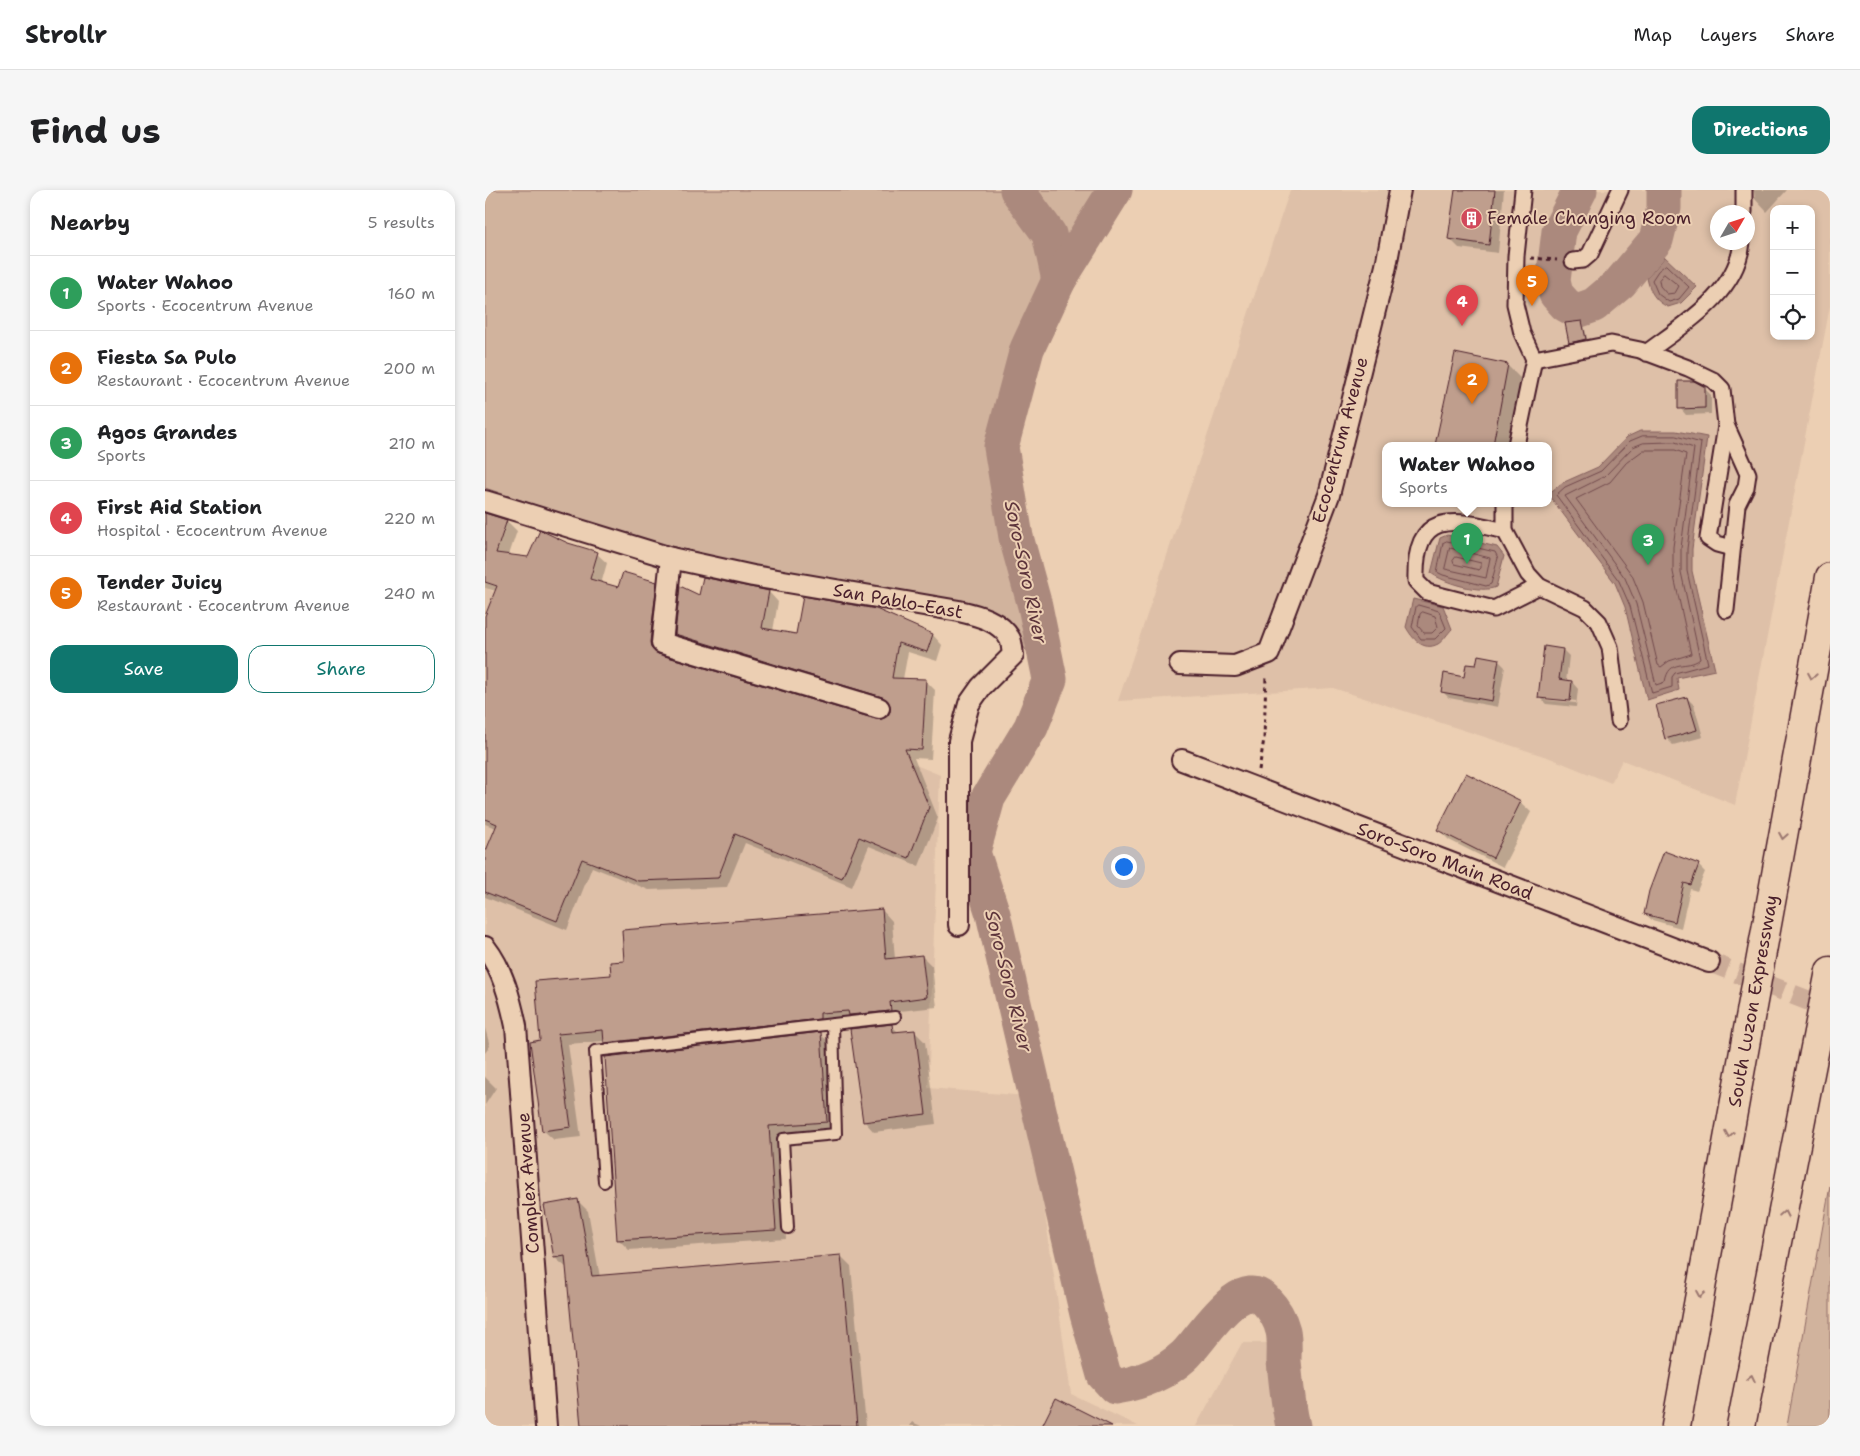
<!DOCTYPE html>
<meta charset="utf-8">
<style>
body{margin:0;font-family:"Shantell Sans",sans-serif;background:#f6f6f6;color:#202124}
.controls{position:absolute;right:15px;top:15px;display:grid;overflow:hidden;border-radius:10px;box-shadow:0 2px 8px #0003}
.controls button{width:45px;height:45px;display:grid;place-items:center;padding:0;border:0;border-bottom:1px solid #e0e0e0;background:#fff;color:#202124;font:25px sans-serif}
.compass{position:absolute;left:1225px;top:15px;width:45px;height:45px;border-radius:50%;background:#fff;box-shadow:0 2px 8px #0003;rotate:51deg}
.you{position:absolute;left:638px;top:676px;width:18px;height:18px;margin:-12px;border:4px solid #fff;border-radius:50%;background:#1a73e8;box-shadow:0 0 0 8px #1a73e833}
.badge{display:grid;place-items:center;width:32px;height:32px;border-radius:50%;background:#0f766e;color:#fff;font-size:16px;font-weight:700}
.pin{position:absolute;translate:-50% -41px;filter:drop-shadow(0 1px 2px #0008)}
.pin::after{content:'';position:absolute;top:26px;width:18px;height:15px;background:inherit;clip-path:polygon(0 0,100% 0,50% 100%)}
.popup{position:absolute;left:897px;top:252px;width:170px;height:65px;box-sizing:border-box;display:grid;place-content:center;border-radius:10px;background:#fff;filter:drop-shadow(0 1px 4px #0005);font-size:16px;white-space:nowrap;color:#757577}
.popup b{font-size:19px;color:#202124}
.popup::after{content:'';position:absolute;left:50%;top:100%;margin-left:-10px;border:10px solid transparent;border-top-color:#fff}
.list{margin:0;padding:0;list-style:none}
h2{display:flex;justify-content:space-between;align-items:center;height:65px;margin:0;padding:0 20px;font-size:21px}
h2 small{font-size:16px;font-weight:400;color:#757577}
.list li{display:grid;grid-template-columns:32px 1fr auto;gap:15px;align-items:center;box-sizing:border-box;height:75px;padding:0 20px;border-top:1px solid #e0e0e0}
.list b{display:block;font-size:19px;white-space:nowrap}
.list p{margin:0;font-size:16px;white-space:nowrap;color:#757577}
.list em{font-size:16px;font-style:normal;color:#757577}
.actions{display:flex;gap:10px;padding:15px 20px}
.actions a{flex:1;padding:11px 0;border:1px solid #0f766e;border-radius:15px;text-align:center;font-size:18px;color:#0f766e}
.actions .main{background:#0f766e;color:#fff}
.icon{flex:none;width:28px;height:28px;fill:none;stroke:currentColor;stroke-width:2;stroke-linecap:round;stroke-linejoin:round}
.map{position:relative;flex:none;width:1345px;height:1236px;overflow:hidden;border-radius:15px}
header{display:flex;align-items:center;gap:30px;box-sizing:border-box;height:70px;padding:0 25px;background:#fff;border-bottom:1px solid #e0e0e0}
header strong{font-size:24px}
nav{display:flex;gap:28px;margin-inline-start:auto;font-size:18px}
.intro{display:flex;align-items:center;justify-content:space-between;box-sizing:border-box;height:120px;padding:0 30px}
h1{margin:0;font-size:35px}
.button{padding:12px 22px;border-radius:15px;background:#0f766e;color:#fff;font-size:18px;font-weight:700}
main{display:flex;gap:30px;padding:0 30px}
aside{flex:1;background:#fff;border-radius:15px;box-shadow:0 2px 8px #0003}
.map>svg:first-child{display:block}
.built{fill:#dec0a8;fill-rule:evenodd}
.green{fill:#d1b39d;stroke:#8e6964}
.water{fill:#ab897d;stroke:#845f5c}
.shadow{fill:#0003;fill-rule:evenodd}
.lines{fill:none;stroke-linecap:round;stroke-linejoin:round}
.shore{stroke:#71494c;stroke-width:1}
.river{stroke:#ab897d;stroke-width:35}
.building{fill:#bf9e8d;stroke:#4a1f2b}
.minor-tunnel{stroke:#ccac98;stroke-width:20;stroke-dasharray:20 10;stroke-linecap:butt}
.service-casing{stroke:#4a1f2b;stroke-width:14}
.pedestrian-casing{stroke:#4a1f2b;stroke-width:19}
.minor-casing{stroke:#4a1f2b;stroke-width:24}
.motorway-casing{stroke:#4a1f2b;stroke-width:31}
.path{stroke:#4a1f2b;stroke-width:3;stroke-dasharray:4 4;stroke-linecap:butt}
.service{stroke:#eccfb3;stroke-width:10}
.pedestrian{stroke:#eccfb3;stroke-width:15}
.minor{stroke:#eccfb3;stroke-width:20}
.motorway{stroke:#eccfb3;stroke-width:28}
.oneway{stroke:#9b776f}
.labels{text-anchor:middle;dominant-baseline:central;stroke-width:4;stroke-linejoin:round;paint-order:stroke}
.poi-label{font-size:18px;fill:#4a1f2b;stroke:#eccfb3;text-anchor:start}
.street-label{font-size:18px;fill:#4a1f2b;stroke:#eccfb3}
.water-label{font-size:19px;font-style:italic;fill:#5d343b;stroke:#eccfb3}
</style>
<header>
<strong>Strollr</strong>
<nav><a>Map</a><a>Layers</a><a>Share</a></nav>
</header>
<div class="intro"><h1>Find us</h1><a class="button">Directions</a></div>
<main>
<aside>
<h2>Nearby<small>5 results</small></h2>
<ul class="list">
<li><span class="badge" style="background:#2e9e5b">1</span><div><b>Water Wahoo</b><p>Sports · Ecocentrum Avenue</p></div><em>160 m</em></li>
<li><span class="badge" style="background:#e8710a">2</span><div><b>Fiesta Sa Pulo</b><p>Restaurant · Ecocentrum Avenue</p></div><em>200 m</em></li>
<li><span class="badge" style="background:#2e9e5b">3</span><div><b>Agos Grandes</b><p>Sports</p></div><em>210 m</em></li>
<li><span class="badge" style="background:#e0444e">4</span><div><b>First Aid Station</b><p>Hospital · Ecocentrum Avenue</p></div><em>220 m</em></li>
<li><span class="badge" style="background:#e8710a">5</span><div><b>Tender Juicy</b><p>Restaurant · Ecocentrum Avenue</p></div><em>240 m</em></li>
</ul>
<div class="actions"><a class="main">Save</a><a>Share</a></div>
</aside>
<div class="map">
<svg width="1345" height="1236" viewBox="0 0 1345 1236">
<rect width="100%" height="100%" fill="#eccfb3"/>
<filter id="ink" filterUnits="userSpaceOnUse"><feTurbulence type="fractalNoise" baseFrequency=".02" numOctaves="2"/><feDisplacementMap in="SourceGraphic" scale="10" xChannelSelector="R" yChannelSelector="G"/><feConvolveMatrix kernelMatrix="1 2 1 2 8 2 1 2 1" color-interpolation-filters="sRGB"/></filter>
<g filter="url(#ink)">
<g class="built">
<path d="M805,0H1345V116L1250,615L1137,570L1126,593L1065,568L848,498L633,511ZM1289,19H1326V146H1289ZM1232,22H1262V52H1232ZM901,255H1063V313H901Z"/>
<polygon points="0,398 455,585 443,898 543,906 586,1204 653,1236 0,1236"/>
<polygon points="757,1153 784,1153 802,1236 711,1236"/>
</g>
<g class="green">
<polygon points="0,0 630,0 574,90 542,159 516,257 531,347 550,416 565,489 528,444 495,416 187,361 0,298"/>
<polygon points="1345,996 1345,1236 1302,1236"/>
</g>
<g class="water">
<path d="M1180,67L1212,97L1196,113L1183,117C1170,111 1165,102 1162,88Z"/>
<polygon points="1155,241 1191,241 1222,247 1207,359 1207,381 1230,480 1192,488 1194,500 1162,510 1140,417 1130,393 1063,304 1077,293 1113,277 1142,247"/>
<path d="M962,345L1012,357L1019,366L1011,397C996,404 959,393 946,383L955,348Z"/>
<path d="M928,409L958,416L967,439C963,443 958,451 953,454C938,462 927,448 921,437Z"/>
</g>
<g class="shadow">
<polygon points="970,0 1019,0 1013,63 974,58 964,48"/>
<polygon points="1262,0 1302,0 1282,22 1270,9 1269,1 1264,3"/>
<polygon points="1096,132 1099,135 1103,152 1088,155 1085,152"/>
<polygon points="1022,175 1036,189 1024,255 953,255 952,254"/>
<polygon points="1219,198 1226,205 1226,224 1201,225 1195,218"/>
<polygon points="0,323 22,331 32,341 24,365 44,368 83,354 112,364 122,373 116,394 134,399 171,393 181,403 175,466 390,531 398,531 406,522 407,515 201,454 191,444 214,406 284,402 293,412 288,441 312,446 448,445 457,455 452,471 423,462 418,489 440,490 450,500 446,569 429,568 453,628 434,676 384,656 367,697 260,653 242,697 164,700 107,677 82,740 0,707 0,667 11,638 0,634 0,429 11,401 0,398"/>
<path d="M1078,460L1084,466L1081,492H1087L1093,499L1091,517L1061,514L1054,507ZM1060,507L1091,511V513L1060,510Z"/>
<polygon points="1013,470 1020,477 1013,517 964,508 957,501 980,488 992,477"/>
<polygon points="1202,508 1209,515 1218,547 1188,555 1181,548"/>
<polygon points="1035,612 1046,622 1018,677 964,650 954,640"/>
<polygon points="1213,675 1220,682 1212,701 1205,699 1196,738 1167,730 1160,724"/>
<polygon points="397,720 407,731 410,769 437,766 447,776 452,817 415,821 416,830 130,863 120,851 83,854 96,947 69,950 58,940 56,851 141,772"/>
<polygon points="407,836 414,843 429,841 440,852 451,934 389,942 379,931"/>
<polygon points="0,838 5,856 0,863"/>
<polygon points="335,844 346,854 352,942 294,946 301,1049 144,1060 133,1049"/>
<polygon points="0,887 11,898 0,915"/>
<polygon points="92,1010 103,1021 115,1087 356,1066 366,1076 381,1236 97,1236 82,1078 70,1068"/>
<polygon points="427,1232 436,1236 425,1236"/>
</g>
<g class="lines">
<g class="shore">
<polygon points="1181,75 1204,97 1194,109 1184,112 1173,104 1167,90 1173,81"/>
<polygon points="1179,84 1194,96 1190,103 1182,104 1175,96 1174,90"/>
<polygon points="1191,246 1216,253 1202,359 1202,381 1223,474 1190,483 1187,487 1187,497 1167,503 1145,416 1134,391 1071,305 1080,297 1116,281 1145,251 1157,246"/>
<path d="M1190,252L1209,258L1196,358V382L1215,469C1202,480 1184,467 1180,492L1171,495L1151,414L1140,388L1080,306L1120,286L1148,257L1158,253Z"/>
<polygon points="1159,260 1190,260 1201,264 1188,357 1188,382 1206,464 1184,471 1176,477 1173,475 1158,412 1147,385 1091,309 1125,292 1141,273"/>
<polygon points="962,351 1010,362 1013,368 1006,394 1001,396 958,385 952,382 958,353"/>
<polygon points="965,358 1005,368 1001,388 960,379"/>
<polygon points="971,367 996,373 996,378 994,380 969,374 968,371"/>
<polygon points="933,415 954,421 961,438 950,449 936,449 927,437 931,417"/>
<polygon points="938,422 950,426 953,437 947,443 939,443 933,436 935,424"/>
</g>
<g class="river">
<polyline points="532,0 564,44 574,90"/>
<path d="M630,0L574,90L542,159L516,257L531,347L550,416L565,489L546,537L503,608L488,662L508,724L602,1124L619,1185L630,1197C656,1193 679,1184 699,1166C716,1151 755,1082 781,1111C789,1119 795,1129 798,1141C800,1150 799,1162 799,1171C801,1193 803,1215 808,1236"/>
<polyline points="1095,0 1074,41 1068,91 1071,104 1081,115 1092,121 1109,115 1135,93 1171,50 1179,18 1179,0"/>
</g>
</g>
<g class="building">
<polygon points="970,0 1010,0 1004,55 963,49"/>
<polygon points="1097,131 1101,149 1084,153 1080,133"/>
<polygon points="970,163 1023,174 1008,255 950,255"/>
<polygon points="1193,191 1209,191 1220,197 1220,218 1193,219"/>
<polygon points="0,323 22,330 11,363 43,367 55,340 83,353 113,362 105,389 133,397 138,382 172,392 165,452 166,458 173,464 391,529 397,529 405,522 405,515 397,507 190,444 195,396 214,405 218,387 284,401 277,438 311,444 318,406 391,419 448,444 442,462 413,453 407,488 441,489 437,560 420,559 444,617 424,668 374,647 357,688 250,644 233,688 153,691 97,669 72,731 0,702 0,663 12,634 0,629 0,426 12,396 0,392"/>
<polygon points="1059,456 1078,459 1074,489 1087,491 1085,511 1053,508"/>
<polygon points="993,465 1014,469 1007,511 956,502 959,483 979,487 981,474 991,475"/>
<polygon points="1202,507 1212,540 1180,549 1171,515"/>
<polygon points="981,583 1036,611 1008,668 952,640"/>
<polygon points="1179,661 1214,674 1206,695 1199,693 1190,732 1159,724 1164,701"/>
<polygon points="397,719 401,769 437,765 442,807 405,812 406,821 364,825 363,821 335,823 335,829 119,853 118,840 73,844 86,937 57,941 45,852 55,850 50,791 126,785 125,772 139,771 137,740"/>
<polygon points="407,834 408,842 430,840 441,924 378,932 365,839"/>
<polygon points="336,842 342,932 284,936 291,1040 132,1050 120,867"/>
<polygon points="93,1009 107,1086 356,1065 372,1236 96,1236 80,1066 69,1068 59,1015"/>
<polygon points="571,1208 627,1236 557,1236"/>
</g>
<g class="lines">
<polyline class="minor-tunnel" points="1224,772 1345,819"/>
<defs>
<g id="service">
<polyline points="119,992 110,861 410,827"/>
<polyline points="303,1038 298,949 351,944 348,834"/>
</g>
<g id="pedestrian">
<polyline points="1259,0 1259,22"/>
<polyline points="1088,71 1098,70 1105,64 1135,0"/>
<path d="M1161,163C1198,135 1252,104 1257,52"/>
<polyline points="1049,169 1126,154 1155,160 1203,178 1228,190 1237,199 1241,235 1263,284 1261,297 1252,315 1241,420"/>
<polyline points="1241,236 1223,348 1232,354 1247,358"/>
<polyline points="1031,255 1049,169 1037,143 1030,114 1031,66 1038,0"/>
<polyline points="1020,313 1020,341 1043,384 1054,396 1100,418 1114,432 1125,457 1134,531"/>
<path d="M1020,341C966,328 929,320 931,391L942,402L1009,419L1054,396"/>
</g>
<g id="minor">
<path d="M0,311L186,368L268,386L474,421C492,425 516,431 525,449C527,453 527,460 528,465L496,497L484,514L474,551V735"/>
<polyline points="186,368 177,453 394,518"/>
<polyline points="695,474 750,476 784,463 844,305 901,76 915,0"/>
<polyline points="697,570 1224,772"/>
<path d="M0,757C18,780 25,808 31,836L61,1236"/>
</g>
<g id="motorway">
<polyline points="1191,1236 1345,387"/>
<polyline points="1256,1236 1345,781"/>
</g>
</defs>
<use href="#service" class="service-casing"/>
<use href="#pedestrian" class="pedestrian-casing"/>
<use href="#minor" class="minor-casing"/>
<use href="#motorway" class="motorway-casing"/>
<g class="path">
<polyline points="1046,68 1072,70"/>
<polyline points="774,580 779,549 781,485"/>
</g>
<use href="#service" class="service"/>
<use href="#pedestrian" class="pedestrian"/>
<use href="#minor" class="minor"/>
<use href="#motorway" class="motorway"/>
</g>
<defs><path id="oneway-chevron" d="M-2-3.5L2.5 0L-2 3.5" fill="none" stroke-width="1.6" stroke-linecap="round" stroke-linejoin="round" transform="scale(1.25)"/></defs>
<g class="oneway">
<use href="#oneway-chevron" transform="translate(1327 486) rotate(100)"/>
<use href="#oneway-chevron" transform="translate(1298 646) rotate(100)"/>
<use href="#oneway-chevron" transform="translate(1244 944) rotate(100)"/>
<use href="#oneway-chevron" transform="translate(1299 1024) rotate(-79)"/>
<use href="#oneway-chevron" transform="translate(1215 1104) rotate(100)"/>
<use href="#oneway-chevron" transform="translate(1266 1188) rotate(-78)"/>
</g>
</g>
<defs>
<symbol id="building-disc" viewBox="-11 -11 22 22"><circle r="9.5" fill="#d1495b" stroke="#eccfb3"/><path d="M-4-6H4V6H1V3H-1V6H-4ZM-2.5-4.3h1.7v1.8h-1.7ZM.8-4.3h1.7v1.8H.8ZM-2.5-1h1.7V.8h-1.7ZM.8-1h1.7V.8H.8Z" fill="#fff"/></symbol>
</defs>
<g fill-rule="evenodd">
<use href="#building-disc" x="974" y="16" width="25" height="25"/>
</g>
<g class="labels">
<g class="poi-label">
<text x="1002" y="28">Female Changing Room</text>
</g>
<g class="street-label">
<text transform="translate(855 250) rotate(-75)">Ecocentrum Avenue</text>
<text transform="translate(413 411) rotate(10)">San Pablo-East</text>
<text transform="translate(960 671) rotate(21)">Soro-Soro Main Road</text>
<text transform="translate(1268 811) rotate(-80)">South Luzon Expressway</text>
<text transform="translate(43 993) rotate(-94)">Complex Avenue</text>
</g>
<g class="water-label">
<text transform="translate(541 382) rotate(78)">Soro-Soro River</text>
<text transform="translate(524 791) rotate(76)">Soro-Soro River</text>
</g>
</g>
</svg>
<div class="controls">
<button>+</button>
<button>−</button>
<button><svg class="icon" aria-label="locate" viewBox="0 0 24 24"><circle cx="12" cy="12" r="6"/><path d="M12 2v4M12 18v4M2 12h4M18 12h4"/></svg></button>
</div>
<svg class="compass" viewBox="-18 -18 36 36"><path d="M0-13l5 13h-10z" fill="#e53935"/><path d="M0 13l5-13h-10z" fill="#757577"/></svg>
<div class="you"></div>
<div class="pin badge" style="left:982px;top:374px;background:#2e9e5b">1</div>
<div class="popup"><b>Water Wahoo</b>Sports</div>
<div class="pin badge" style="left:987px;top:214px;background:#e8710a">2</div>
<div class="pin badge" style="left:1163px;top:375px;background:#2e9e5b">3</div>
<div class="pin badge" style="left:977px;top:136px;background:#e0444e">4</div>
<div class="pin badge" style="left:1047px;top:116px;background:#e8710a">5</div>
</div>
</main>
